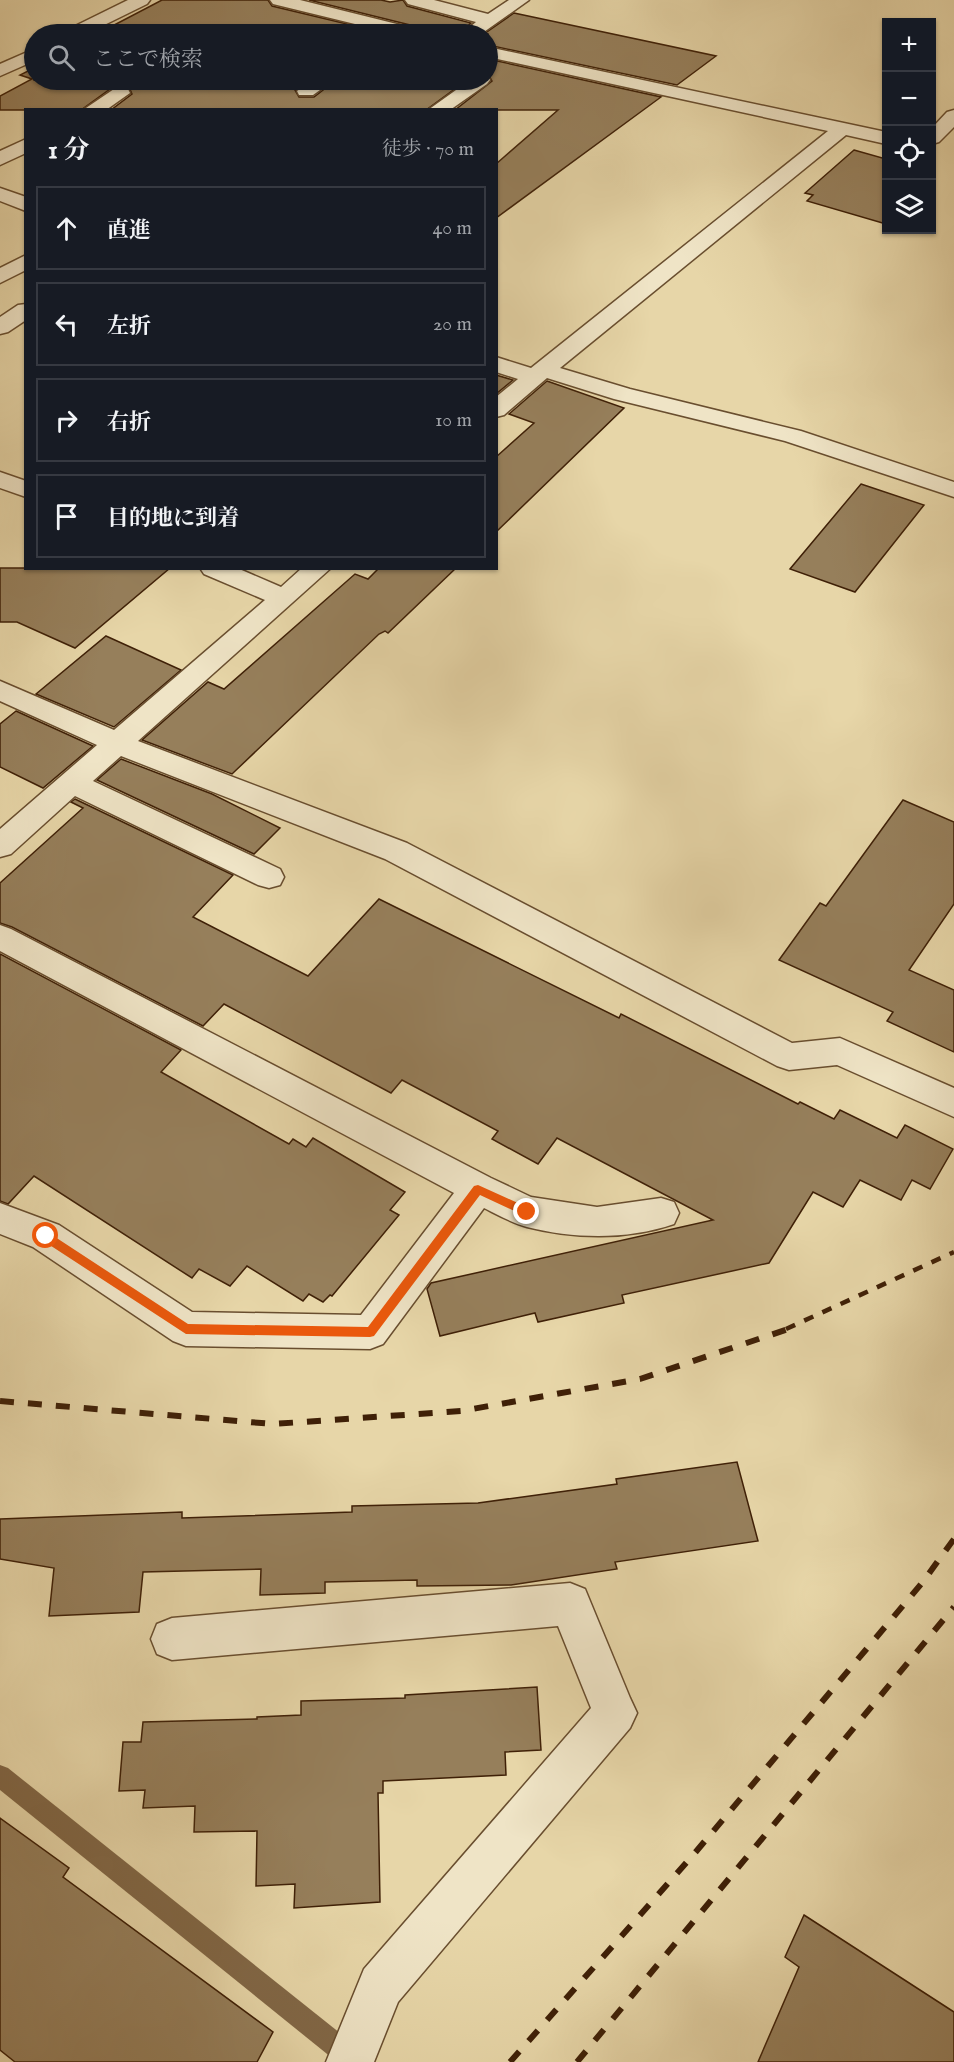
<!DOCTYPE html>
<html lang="ja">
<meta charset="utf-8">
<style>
body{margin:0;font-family:"IM FELL English","Noto Serif JP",serif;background:#242831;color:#f1f3f6}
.controls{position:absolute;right:18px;top:18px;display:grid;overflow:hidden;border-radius:0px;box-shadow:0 2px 4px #0004}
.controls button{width:54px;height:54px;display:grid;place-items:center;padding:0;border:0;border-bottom:2px solid #363941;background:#171b24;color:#f1f3f6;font:30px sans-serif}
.stop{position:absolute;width:18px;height:18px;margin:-14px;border:4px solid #ea580c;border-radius:50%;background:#fff}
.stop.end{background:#ea580c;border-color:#fff;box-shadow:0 2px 6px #0008}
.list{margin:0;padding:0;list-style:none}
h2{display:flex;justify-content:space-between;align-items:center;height:78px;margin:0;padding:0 24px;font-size:26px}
h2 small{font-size:20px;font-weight:400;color:#9ea1a6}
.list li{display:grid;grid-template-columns:39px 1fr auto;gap:18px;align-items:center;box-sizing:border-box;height:84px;margin:0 12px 12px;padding:0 12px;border:2px solid #363941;border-radius:0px}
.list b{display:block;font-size:22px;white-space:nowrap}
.list em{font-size:20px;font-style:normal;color:#9ea1a6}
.icon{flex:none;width:33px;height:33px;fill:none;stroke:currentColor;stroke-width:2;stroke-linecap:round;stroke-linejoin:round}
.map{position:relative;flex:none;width:954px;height:2062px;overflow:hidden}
.search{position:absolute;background:#171b24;box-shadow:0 2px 4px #0004;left:24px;top:24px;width:474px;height:66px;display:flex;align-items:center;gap:15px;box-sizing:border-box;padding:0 21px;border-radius:33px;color:#9ea1a6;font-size:22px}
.panel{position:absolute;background:#171b24;box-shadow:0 2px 4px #0004;left:24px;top:108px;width:474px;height:462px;border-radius:0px}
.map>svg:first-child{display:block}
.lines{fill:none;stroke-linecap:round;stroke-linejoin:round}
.stream{fill:#826847;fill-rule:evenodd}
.building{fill:#967f5b;stroke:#3f2007;stroke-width:1.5}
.street-casing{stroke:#694e2f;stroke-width:3}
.street{fill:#efe4c6;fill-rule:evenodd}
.rail-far1{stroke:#3f2007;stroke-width:4.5;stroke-dasharray:10 10;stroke-linecap:butt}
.rail{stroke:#3f2007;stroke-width:6;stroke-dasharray:14 14;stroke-linecap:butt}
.route{fill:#ea580c}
</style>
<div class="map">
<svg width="954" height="2062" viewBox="0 0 954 2062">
<rect width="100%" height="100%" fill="#e7d6a8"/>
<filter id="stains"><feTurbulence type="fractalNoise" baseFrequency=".00333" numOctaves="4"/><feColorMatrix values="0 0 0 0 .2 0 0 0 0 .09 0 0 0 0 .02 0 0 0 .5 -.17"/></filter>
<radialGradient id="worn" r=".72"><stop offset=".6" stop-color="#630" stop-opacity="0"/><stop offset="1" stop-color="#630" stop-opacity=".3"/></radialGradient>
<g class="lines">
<polygon class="stream" points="0,1765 8,1768 365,2053 368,2062 337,2062 0,1790"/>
</g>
<g class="building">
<polygon points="162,0 268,0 272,6 389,34 97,34"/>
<polygon points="309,0 381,0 390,2 403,0 407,6 471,23 463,30 463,34 426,34 422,28"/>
<polygon points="514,13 716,56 677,85 488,45 488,34 484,34"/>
<polygon points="488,59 661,97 496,218 496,164 558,110 455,110 492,81 488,74"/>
<polygon points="34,68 34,80 310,80 295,90 299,97 314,97 336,80 467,80 426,110 111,110 132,94 129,87 122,85 113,87 81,110 0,110 0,96 32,79 20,75"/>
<polygon points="854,150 886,159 886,224 807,201 813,195 805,193"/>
<polygon points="496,375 513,380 496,394"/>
<polygon points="547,381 624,408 496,532 496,457 534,423 509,414"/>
<polygon points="861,484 924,505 855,592 790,569"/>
<polygon points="0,568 170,568 75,648 17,622 0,622"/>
<polygon points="379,568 456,568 388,633 385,631 379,634 232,774 142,740 208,682 224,689 355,574 368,579"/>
<polygon points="106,636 181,670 114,727 36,694"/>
<polygon points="16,711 93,746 43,788 0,767 0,724"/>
<polygon points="121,759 212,794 280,828 254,854 97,780"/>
<polygon points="75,799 233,875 193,917 308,976 379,899 619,1018 621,1014 798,1104 800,1102 834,1119 840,1110 897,1138 905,1125 953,1149 930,1189 912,1180 901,1200 860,1180 843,1207 813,1192 769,1263 622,1295 624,1303 538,1322 535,1313 440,1336 427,1289 431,1283 713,1220 557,1138 538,1164 492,1139 498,1131 402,1080 391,1093 224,1004 203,1026 12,927 0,923 0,883 83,808 71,802"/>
<polygon points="903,800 954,822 954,904 909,970 954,990 954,1052 887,1021 893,1012 779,960 820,903 826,906"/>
<polygon points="0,954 181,1050 161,1072 289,1144 293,1139 306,1147 313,1138 405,1192 390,1210 399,1215 332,1296 330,1295 323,1302 309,1294 303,1301 247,1266 230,1286 199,1269 192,1278 34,1176 8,1204 0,1201"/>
<polygon points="737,1462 758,1541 615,1562 617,1569 511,1585 417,1586 417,1580 325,1582 325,1593 260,1595 261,1569 143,1572 139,1612 49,1616 54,1568 0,1559 0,1519 182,1512 182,1518 352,1512 352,1506 478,1503 617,1484 616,1479"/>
<polygon points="537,1687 541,1750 505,1752 506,1775 383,1781 383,1793 378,1793 380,1902 294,1908 295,1884 256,1886 257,1831 194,1832 195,1806 143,1808 145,1790 119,1791 123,1742 141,1742 143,1722 257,1719 257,1717 301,1715 301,1701 405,1698 405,1695"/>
<polygon points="0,1818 69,1868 63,1877 273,2032 257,2062 15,2062 0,2050"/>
<polygon points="804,1915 954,2012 954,2062 758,2062 799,1967 785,1957"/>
</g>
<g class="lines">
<defs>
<g id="street">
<polygon points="128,0 150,0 147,4 86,34 64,34 67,30"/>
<polygon points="270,0 300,0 421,30 424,34 396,34 273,4"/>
<polygon points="405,0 434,0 488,14 509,0 529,0 481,34 466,34 464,32 476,22 408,4"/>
<polygon points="488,47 886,132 886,144 846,135 560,368 630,389 801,431 954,482 954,497 785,441 614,399 547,378 504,415 496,417 496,397 518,379 496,372 496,357 531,368 828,131 488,57"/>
<polygon points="34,49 34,61 0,76 0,64"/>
<polygon points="488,76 490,80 487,84 450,110 428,110 470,80 488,80"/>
<polygon points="313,80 334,80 313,95 299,95 297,91"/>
<polygon points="121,87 128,89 130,93 106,110 83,110 114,89"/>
<polygon points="954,110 954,127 939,142 932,144 932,128 947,112"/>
<polygon points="26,139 26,153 0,165 0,151"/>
<polygon points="0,188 26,197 26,211 0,201"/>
<polygon points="26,255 26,270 0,283 0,268"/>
<polygon points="26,304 26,320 8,332 0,334 0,317 18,305"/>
<polygon points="0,472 26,481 26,497 0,488"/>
<polygon points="200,568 237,568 281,587 302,568 331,568 138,741 407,843 792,1043 840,1038 954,1088 954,1117 837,1065 789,1070 777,1066 385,859 121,756 93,781 280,869 284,877 280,885 269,888 258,885 75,796 11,854 0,857 0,829 97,745 0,701 0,681 114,730 265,600 204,574"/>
<path d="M0,925L11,929L491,1178L531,1197L597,1207L661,1198L674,1202L679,1213L674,1224C628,1240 574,1239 527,1227C512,1223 498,1215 484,1208L383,1344L370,1349L186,1346L173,1341L33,1247L0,1234V1203L59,1225L192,1312L361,1315L454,1193L0,951Z"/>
<polygon points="570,1583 585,1589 630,1698 637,1713 630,1728 398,2002 374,2062 326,2062 364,1969 591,1708 558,1626 172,1660 157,1654 151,1639 157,1624 172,1618"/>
</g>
</defs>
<use href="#street" class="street-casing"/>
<use href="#street" class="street"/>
<polyline class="rail-far1" points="786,1329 954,1252"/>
<g class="rail">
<polyline points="0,1401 273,1424 461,1411 640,1379 791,1328"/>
<polyline points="510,2062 694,1854 922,1583 954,1539"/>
<polyline points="577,2062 954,1607"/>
</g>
</g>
<polygon class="route" points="478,1185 531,1209 531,1215 523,1215 480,1195 374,1336 370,1337 186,1334 42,1240 40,1236 42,1233 49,1233 188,1324 368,1327 474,1186"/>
<rect width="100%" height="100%" filter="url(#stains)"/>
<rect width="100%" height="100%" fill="url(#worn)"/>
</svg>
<div class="controls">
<button>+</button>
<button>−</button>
<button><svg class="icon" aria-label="locate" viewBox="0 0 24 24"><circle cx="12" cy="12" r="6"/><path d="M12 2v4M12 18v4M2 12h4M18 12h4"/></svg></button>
<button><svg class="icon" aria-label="layers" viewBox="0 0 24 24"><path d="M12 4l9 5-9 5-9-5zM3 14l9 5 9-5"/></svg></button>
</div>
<div class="stop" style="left:46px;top:1236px"></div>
<div class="stop end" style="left:527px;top:1212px"></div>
<div class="search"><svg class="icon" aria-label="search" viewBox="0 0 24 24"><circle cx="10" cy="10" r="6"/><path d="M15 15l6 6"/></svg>ここで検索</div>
<section class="panel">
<h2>1 分<small>徒歩 · 70 m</small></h2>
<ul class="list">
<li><svg class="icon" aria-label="ahead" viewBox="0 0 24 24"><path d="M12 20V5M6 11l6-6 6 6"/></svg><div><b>直進</b></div><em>40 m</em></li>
<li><svg class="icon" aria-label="left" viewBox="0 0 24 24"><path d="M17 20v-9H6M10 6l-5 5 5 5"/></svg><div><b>左折</b></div><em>20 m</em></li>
<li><svg class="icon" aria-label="right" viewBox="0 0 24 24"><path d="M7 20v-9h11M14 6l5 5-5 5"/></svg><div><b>右折</b></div><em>10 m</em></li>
<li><svg class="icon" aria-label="arrive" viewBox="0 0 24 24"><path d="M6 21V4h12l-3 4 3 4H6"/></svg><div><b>目的地に到着</b></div></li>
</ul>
</section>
</div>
